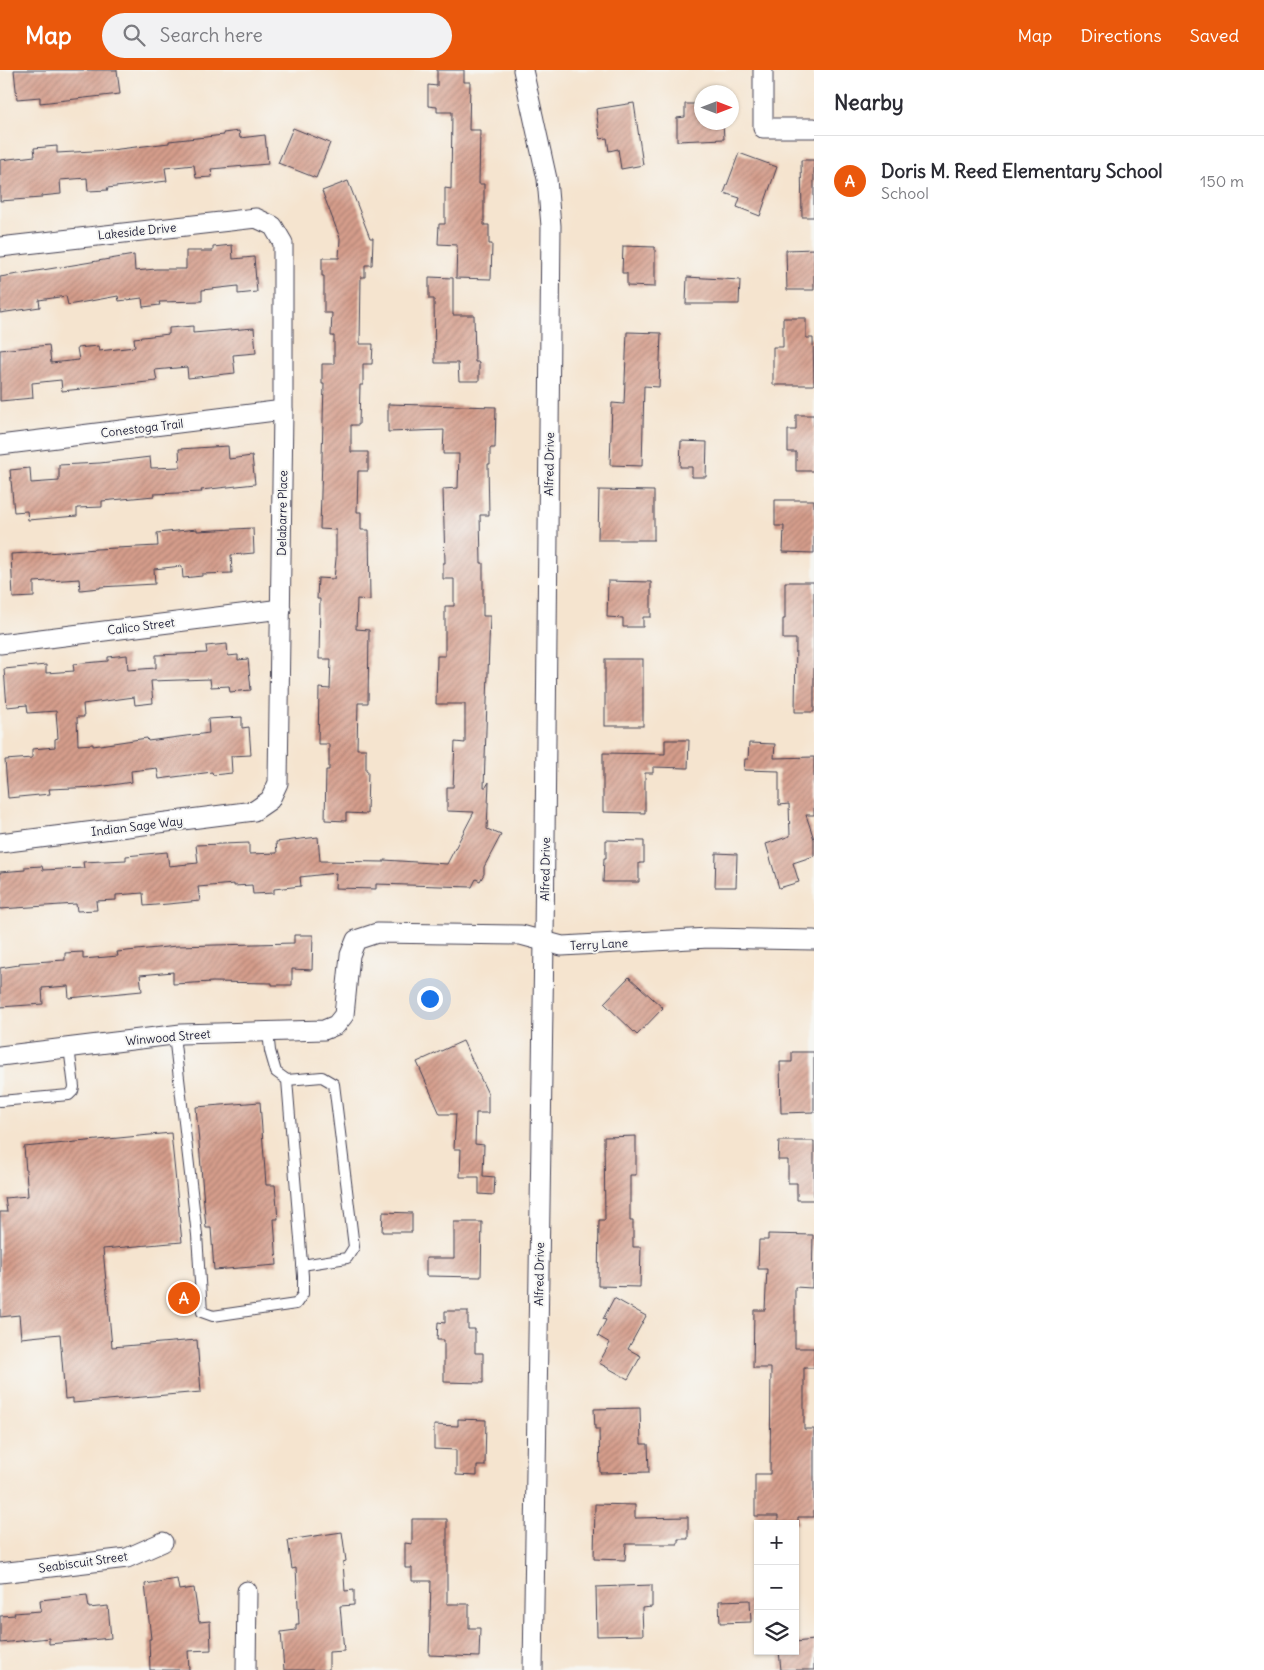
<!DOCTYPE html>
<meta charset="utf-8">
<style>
body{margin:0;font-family:Delius,sans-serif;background:#f2f2f3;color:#2b2b33}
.controls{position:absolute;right:15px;bottom:15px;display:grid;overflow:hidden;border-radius:0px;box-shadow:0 1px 4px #0004}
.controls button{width:45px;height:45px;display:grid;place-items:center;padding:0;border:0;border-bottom:1px solid #e1e1e2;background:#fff;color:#2b2b33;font:25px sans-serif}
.compass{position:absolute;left:694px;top:15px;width:45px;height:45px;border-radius:50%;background:#fff;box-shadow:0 1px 4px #0004;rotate:90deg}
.you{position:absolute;left:429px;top:928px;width:18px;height:18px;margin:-12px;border:4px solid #fff;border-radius:50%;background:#1a73e8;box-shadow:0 0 0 8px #1a73e833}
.badge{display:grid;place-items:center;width:32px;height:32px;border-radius:50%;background:#ea580c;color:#fff;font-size:16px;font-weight:700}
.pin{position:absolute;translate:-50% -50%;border:2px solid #fff;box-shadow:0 1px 5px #0006}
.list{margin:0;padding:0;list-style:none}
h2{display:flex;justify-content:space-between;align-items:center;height:65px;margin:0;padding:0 20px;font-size:21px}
h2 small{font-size:16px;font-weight:400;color:#7c7c81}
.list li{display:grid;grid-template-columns:32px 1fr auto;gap:15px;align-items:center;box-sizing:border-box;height:90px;padding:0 20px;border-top:1px solid #e1e1e2}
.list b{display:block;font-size:19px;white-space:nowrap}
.list p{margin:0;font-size:16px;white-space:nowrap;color:#7c7c81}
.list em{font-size:16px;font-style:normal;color:#7c7c81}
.icon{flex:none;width:28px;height:28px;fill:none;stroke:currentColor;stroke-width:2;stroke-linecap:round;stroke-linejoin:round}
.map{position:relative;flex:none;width:814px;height:1600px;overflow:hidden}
header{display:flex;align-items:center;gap:30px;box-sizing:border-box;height:70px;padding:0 25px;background:#ea580c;color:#fff}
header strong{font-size:24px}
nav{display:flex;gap:28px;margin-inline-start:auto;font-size:18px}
.search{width:350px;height:45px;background:#f2f2f3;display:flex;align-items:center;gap:12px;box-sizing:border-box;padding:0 18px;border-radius:28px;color:#7c7c81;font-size:19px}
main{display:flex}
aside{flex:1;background:#fff}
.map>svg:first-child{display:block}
.building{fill:url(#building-hatch)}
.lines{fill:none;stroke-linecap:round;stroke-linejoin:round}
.lane-casing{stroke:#423f51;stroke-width:12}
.street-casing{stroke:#423f51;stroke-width:21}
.lane{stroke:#fff;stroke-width:10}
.street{stroke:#fff;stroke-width:19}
.labels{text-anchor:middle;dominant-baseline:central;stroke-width:4;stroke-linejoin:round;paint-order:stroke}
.street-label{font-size:12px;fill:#22223b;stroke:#f6f6f2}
</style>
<header>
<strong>Map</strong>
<div class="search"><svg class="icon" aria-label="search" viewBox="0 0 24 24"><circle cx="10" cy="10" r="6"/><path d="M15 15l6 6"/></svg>Search here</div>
<nav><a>Map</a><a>Directions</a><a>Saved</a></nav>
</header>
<main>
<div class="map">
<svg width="814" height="1600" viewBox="0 0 814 1600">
<defs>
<pattern id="building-hatch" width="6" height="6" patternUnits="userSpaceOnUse" patternTransform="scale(1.25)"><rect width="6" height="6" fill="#d59d8b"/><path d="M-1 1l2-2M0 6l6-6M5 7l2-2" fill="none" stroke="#ac8073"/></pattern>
</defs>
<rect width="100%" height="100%" fill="#f6f6f2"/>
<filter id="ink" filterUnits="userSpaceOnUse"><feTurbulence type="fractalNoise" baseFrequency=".02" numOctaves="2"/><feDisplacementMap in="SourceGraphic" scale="10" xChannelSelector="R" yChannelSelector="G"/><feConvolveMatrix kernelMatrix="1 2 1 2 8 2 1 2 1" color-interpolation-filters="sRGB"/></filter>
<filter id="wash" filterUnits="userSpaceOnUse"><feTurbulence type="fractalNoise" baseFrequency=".0096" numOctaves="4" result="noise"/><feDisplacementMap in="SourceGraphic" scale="20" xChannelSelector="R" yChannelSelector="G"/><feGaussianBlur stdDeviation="1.12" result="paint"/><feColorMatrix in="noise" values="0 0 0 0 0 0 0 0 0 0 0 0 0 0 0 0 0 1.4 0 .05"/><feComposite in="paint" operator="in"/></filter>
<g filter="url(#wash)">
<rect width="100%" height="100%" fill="#f5e4cf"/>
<g id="blocks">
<g class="building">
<polygon points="14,0 117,0 120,24 40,33 40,27 17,29"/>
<polygon points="437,0 464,0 464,12 470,12 469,60 480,60 479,114 484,114 484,155 489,155 489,174 492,174 491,209 456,208 457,175 438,174 439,154 445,154 445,118 451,119 452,42 437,42 437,37 428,36 428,15 437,16"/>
<polygon points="634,33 643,95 621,99 618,79 609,81 607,68 600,69 596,39"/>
<polygon points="685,34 702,34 702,52 723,52 724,69 677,71 677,48 685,47"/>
<polygon points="293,58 330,73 316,108 278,93"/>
<polygon points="239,61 240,68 265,65 268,94 211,99 212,107 196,108 194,95 165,98 167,111 107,118 108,120 88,121 87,108 60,110 61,124 41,126 41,128 0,131 0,90 35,86 34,78 57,76 57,83 111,80 169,73 169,71 224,65 223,63"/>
<polygon points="739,83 777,97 760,146 737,137 740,128 724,123"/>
<polygon points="801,90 814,90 814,147 802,147"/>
<polygon points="348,111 370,168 373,168 372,195 365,195 365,207 361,207 360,274 373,274 372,294 363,294 363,315 360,315 359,355 351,355 351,382 368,382 368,401 358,401 357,442 361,442 361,460 369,460 370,530 357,529 356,559 369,560 368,633 358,633 357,679 366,679 366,701 368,701 367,744 346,743 346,751 325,750 326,700 329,700 329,674 318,674 319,618 330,619 331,589 319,589 320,529 317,529 318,508 334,509 336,489 336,460 320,459 324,314 322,314 322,294 334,294 334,266 331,266 332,243 324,243 324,206 322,206 322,188 339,188 340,168 322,121"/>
<polygon points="232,175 233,189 254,187 257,222 238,224 238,216 202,220 202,231 159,232 160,235 143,237 142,228 119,231 118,226 68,235 66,226 39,230 40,237 0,243 0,207 134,185 135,201 156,199 186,199 186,181 213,181 213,177"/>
<polygon points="623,176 655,177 655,217 627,216 627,203 622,203"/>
<polygon points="814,179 814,220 787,220 786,180"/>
<polygon points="429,207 453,208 453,245 474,245 475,292 479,292 479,311 459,311 458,293 435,293 434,229 429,229"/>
<polygon points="687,207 740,210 739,234 686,234"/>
<polygon points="783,248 806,248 806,268 813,268 814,315 773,315 773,277 783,277"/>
<polygon points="193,256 193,263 254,258 256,283 233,285 235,303 188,308 187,297 155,300 157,311 62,321 61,310 32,313 33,328 0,331 0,280 49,275 51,293 79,290 77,278 98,276 99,281 135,277 134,268 169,264 169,258"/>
<polygon points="627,262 661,263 659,317 644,316 642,396 610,395 612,333 624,334"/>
<polygon points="388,334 496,337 495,378 490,378 490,394 488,394 489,445 480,445 481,493 483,493 483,546 490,546 484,717 486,717 489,712 487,759 501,765 484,797 484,804 480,811 476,809 472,817 376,814 376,819 335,818 336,803 300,807 301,816 274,819 274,823 253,824 252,815 234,816 234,814 198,817 200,831 168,834 144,836 143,823 116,825 116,830 96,831 97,840 77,841 76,834 0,839 0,802 25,800 25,797 42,796 43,800 84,798 83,792 126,790 126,786 167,782 169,796 198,793 196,775 249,773 249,784 277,783 276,772 318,767 320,791 384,792 384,790 447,794 474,742 447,741 447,717 453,717 455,672 465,673 465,634 436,634 437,586 445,586 445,536 454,536 454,509 443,509 443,493 445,493 443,419 458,418 459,384 443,384 444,360 388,362"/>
<polygon points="796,345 814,345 814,401 796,401 796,382 788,382 788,360 796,360"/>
<polygon points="681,371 707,372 706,407 692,407 692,397 680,397"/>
<polygon points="228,376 229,389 252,386 255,414 201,420 202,422 154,424 154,426 102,431 102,437 77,438 77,446 28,450 27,441 14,442 10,400 30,398 31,413 59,411 59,395 100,393 150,387 151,398 180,397 179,379"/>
<polygon points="599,420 654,421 654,470 598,470"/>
<polygon points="775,430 814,430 814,483 783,482 784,456 775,456"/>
<polygon points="253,458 254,483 231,485 232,503 202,504 202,506 183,508 182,496 154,499 155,514 100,517 100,518 80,520 79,509 34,512 34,527 13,528 11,484 47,482 47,483 96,479 158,476 157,463 197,459 197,461"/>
<polygon points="608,511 651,512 651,547 643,547 643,557 623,557 623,548 607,547"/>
<polygon points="785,512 814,512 814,642 795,642 796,569 783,569 783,549 785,549"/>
<polygon points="227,574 228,586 238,585 238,590 248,589 251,620 230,622 229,616 211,617 210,609 151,611 153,633 135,635 134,627 83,634 84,647 77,647 78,675 93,674 93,676 147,668 148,671 209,663 208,649 242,647 242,658 249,657 251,685 231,686 232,703 213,705 212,702 159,709 157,698 131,701 132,712 98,717 49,719 50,724 8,728 5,690 32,688 32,679 55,677 55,669 58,668 56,641 28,643 27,635 7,637 4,599 46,595 46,603 74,601 73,594 108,591 108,587 127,585 128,600 156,598 156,585 207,583 206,576"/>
<rect x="605" y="589" width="38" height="67"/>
<polygon points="665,670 689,670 688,698 653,697 653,703 645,703 645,743 603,742 603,683 665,684"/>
<polygon points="749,673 775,674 774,688 814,687 814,745 806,745 814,769 814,786 793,793 799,812 779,818 766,774 790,766 789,734 779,735 779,701 744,700 745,689 748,689"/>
<polygon points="606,770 644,771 644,793 639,793 639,812 603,812 604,788 606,788"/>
<polygon points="716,783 737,784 736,817 715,817"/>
<polygon points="294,865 313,865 312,900 292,899 292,915 272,915 272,913 213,912 173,914 173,902 140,905 142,921 69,928 68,916 42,918 43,934 0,937 0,898 19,895 19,893 65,890 65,883 83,882 83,889 118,886 117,882 177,876 294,873"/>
<polygon points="629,907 663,938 637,965 604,933"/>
<polygon points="463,971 488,1024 488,1043 476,1043 475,1074 484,1075 483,1106 495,1107 494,1125 479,1124 479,1107 460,1107 461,1079 454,1079 456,1044 440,1044 417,992"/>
<polygon points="792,982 814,982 814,1042 781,1043 780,992 792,992"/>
<polygon points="260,1032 266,1115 275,1115 278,1149 274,1149 277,1195 214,1200 211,1158 206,1158 196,1037"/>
<polygon points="171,1063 182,1172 103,1179 112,1277 197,1270 201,1322 73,1333 73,1328 65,1329 60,1264 21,1268 19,1245 0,1247 0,1142 7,1142 5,1128 28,1126 24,1077"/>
<polygon points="636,1066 636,1105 630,1105 630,1151 633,1151 633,1177 641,1177 640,1217 598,1216 599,1150 605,1150 604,1067"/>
<polygon points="779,1071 814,1071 814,1130 797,1130 797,1113 788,1113 788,1090 778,1090"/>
<polygon points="383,1142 412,1143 412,1162 382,1162"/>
<polygon points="454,1152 482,1152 481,1207 426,1206 426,1188 454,1188"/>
<polygon points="768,1164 813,1165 812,1218 795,1217 795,1278 814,1278 814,1298 804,1298 804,1359 814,1359 814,1447 798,1447 798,1454 778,1454 778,1446 755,1446 755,1404 770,1404 771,1298 753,1298 754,1240 765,1240 767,1199 758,1199 759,1170 768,1170"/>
<polygon points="614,1228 646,1246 628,1279 641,1286 628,1309 599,1293 610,1273 598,1266 606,1250 603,1249"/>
<polygon points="445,1241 468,1241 468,1259 475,1259 475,1283 483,1283 483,1313 444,1312 444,1270 437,1270 438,1252 445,1253"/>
<polygon points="640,1338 641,1374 648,1374 649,1402 600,1403 599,1359 595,1359 594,1339"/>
<polygon points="458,1349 486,1350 485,1396 477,1396 477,1406 456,1405 456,1380 434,1379 434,1355 458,1356"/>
<polygon points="595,1434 635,1435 635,1448 688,1447 688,1469 678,1469 678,1474 626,1474 625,1490 594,1489"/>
<polygon points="412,1449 447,1449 447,1534 469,1534 469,1558 480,1558 479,1587 429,1585 431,1511 412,1511 412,1498 405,1498 405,1473 412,1474"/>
<polygon points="342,1462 346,1491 343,1492 345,1521 354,1520 354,1535 340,1536 344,1581 329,1582 329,1600 284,1600 281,1562 296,1560 296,1554 299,1554 296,1498 292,1499 288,1470"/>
<polygon points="177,1509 179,1520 194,1518 199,1552 210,1551 211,1580 188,1581 189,1600 150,1600 149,1569 151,1569 145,1514"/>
<polygon points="652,1515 652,1537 642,1538 643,1565 597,1566 596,1517"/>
<polygon points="87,1525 89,1538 108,1536 111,1568 49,1574 49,1568 0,1573 0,1546 15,1545 14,1543 41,1541 40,1530"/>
<polygon points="750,1530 751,1552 720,1553 719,1531"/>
<polygon points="814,1570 814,1600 781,1600 779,1581 795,1581 795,1572"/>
</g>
</g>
</g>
<g filter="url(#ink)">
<use href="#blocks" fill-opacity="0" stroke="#423f51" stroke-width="1"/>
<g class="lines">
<defs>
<g id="lane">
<polyline points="174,965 197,1165 202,1242 213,1246 296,1234 303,1224 303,1206 287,1010 276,1002 270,981 268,961"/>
<polyline points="287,1010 322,1007 334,1014 354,1177 347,1188 302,1195"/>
<polyline points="0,1031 69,1025 73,1021 74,1017 69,977"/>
</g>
<g id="street">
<polyline points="523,0 547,109 551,156 544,871 533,1600"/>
<polyline points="763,0 763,58 814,58"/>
<polyline points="0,177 256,148 273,156 283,173 283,340 278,713 270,730 254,741 0,773"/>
<polyline points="0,375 283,340"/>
<polyline points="0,574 281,539"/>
<polyline points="0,986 181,964 324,960 336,955 344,945 350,885 356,870 377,863 521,865 562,876 709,868 814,870"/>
<polyline points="0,1503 127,1488 163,1472"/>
<polyline points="246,1600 247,1521"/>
</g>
</defs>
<use href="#lane" class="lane-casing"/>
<use href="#street" class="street-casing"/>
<use href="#lane" class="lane"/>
<use href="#street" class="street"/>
</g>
</g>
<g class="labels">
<g class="street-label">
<text transform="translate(137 161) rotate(-6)">Lakeside Drive</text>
<text transform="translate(142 358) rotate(-7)">Conestoga Trail</text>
<text transform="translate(549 394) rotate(-89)">Alfred Drive</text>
<text transform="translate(282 443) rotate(-89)">Delabarre Place</text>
<text transform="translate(141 556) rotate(-7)">Calico Street</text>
<text transform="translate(137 756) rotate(-7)">Indian Sage Way</text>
<text transform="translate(545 799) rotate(-89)">Alfred Drive</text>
<text transform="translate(599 874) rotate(-3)">Terry Lane</text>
<text transform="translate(168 967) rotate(-5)">Winwood Street</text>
<text transform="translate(539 1204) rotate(-89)">Alfred Drive</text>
<text transform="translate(83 1492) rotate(-8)">Seabiscuit Street</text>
</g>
</g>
</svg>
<div class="controls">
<button>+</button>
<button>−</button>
<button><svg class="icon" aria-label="layers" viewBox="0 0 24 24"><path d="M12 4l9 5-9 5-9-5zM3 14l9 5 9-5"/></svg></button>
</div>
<svg class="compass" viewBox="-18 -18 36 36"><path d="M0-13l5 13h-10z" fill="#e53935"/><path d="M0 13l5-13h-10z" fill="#7c7c81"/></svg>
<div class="you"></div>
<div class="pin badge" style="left:184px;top:1228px">A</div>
</div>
<aside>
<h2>Nearby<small></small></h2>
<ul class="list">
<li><span class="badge">A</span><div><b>Doris M. Reed Elementary School</b><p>School</p></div><em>150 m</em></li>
</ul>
</aside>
</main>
